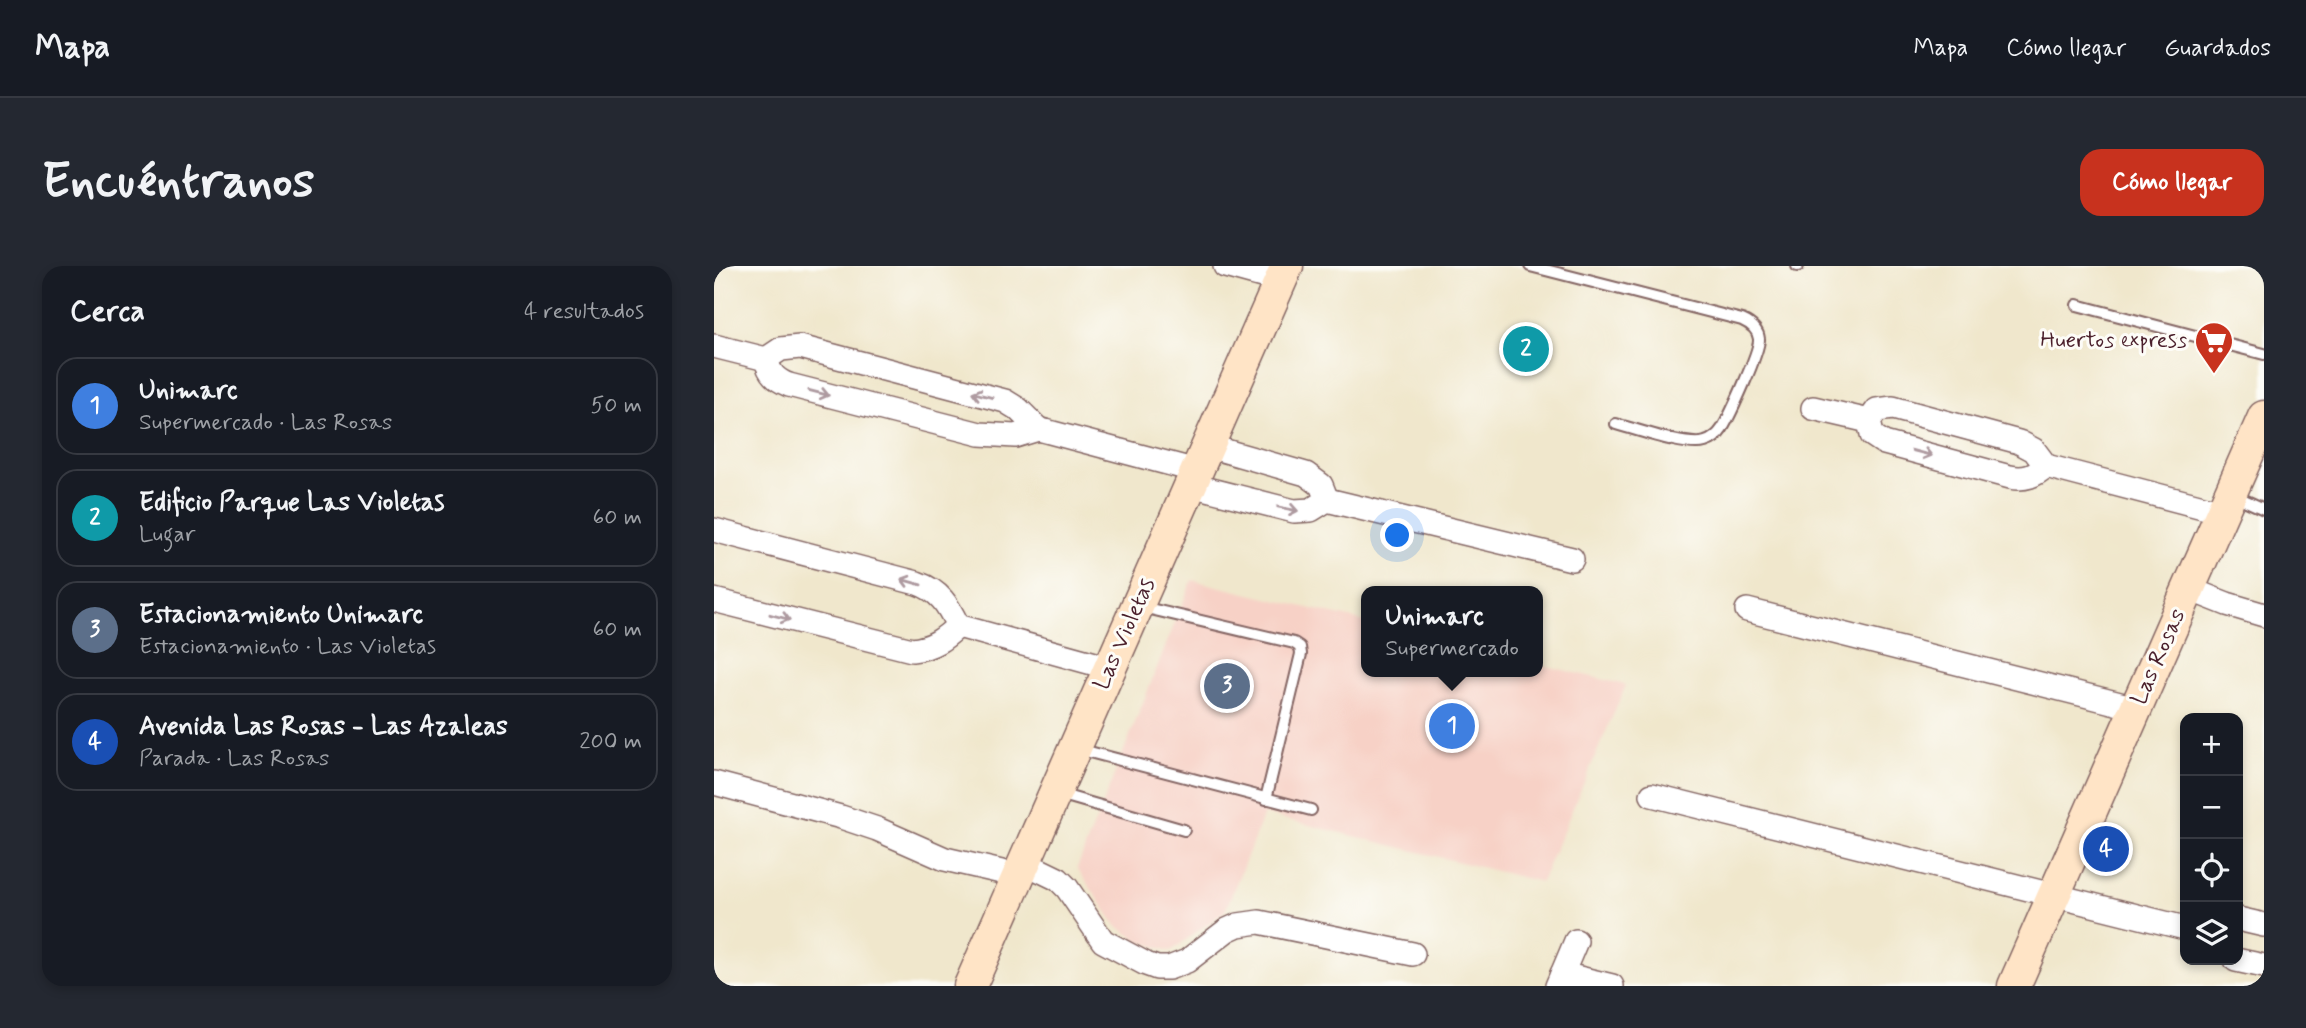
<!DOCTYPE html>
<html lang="es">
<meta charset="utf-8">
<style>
body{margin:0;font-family:Mynerve,sans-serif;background:#242831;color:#f1f3f6}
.controls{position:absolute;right:21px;bottom:21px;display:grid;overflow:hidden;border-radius:14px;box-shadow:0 4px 10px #0003}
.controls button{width:63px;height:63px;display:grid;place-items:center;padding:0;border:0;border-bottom:2px solid #363941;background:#171b24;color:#f1f3f6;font:35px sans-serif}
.you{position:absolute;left:684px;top:270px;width:24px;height:24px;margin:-18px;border:5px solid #fff;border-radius:50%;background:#1a73e8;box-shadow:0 0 0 10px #1a73e833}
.badge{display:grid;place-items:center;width:46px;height:46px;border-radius:50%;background:#c8321e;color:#fff;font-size:23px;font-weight:700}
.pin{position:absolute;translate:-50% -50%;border:4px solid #fff;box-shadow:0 2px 7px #0006}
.popup{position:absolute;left:647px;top:320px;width:182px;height:91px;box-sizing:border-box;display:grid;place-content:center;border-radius:14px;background:#171b24;filter:drop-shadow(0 2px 5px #0005);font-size:23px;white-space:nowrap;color:#9ea1a6}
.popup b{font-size:26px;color:#f1f3f6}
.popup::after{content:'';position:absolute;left:50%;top:100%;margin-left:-14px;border:14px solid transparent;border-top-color:#171b24}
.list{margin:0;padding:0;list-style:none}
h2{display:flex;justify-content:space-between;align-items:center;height:91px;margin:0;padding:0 28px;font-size:30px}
h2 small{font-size:23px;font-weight:400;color:#9ea1a6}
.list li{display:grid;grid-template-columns:46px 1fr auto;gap:21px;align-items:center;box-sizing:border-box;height:98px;margin:0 14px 14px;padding:0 14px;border:2px solid #363941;border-radius:21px}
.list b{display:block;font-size:26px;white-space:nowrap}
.list p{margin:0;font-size:23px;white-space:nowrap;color:#9ea1a6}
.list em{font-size:23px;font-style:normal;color:#9ea1a6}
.icon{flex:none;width:38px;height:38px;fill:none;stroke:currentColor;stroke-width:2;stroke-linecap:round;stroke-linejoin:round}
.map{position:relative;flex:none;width:1550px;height:720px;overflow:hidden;border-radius:21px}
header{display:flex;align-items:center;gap:42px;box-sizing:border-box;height:98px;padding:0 35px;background:#171b24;border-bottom:2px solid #363941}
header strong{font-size:33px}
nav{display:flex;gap:38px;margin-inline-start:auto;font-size:24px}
.intro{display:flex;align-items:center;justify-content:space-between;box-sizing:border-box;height:168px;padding:0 42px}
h1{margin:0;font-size:49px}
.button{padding:18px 32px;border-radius:21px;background:#c8321e;color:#fff;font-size:24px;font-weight:700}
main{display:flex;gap:42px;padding:0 42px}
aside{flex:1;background:#171b24;border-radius:21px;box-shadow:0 4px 10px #0003}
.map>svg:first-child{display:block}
.built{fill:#f7d1c6}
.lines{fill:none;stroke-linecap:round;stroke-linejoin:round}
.lane-casing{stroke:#846563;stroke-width:14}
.street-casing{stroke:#846563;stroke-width:26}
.secondary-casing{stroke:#846563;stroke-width:35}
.lane{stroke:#fff;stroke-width:10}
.street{stroke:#fff;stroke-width:23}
.secondary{stroke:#ffe4c6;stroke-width:32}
.oneway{stroke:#ae9aa0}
.labels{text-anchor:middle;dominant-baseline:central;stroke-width:6;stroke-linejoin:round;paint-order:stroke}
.poi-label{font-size:23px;fill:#4a1f2b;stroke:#fdfcf7;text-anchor:end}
.street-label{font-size:23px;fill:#4a1f2b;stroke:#fdfcf7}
</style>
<header>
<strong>Mapa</strong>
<nav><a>Mapa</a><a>Cómo llegar</a><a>Guardados</a></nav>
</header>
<div class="intro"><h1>Encuéntranos</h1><a class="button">Cómo llegar</a></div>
<main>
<aside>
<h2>Cerca<small>4 resultados</small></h2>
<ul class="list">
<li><span class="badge" style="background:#3f7fe0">1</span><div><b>Unimarc</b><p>Supermercado · Las Rosas</p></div><em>50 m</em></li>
<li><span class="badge" style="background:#0f9aa8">2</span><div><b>Edificio Parque Las Violetas</b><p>Lugar</p></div><em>60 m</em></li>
<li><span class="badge" style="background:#5c6f8a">3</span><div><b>Estacionamiento Unimarc</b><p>Estacionamiento · Las Violetas</p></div><em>60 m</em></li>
<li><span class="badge" style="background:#1a4fb4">4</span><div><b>Avenida Las Rosas - Las Azaleas</b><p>Parada · Las Rosas</p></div><em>200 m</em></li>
</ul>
</aside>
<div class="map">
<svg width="1550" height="720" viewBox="0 0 1550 720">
<rect width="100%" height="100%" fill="#fdfcf7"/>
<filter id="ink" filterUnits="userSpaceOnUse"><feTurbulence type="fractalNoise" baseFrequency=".0143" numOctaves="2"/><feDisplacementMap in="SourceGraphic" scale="14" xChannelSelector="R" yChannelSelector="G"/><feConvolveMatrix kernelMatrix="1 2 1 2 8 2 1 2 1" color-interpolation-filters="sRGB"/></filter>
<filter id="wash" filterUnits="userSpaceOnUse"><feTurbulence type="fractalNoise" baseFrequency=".00686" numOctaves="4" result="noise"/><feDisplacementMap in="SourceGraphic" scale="28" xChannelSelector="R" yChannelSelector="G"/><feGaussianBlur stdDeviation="1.57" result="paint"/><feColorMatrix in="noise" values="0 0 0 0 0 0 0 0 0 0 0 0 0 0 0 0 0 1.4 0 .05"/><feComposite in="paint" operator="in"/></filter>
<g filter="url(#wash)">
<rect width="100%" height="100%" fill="#f0e7cc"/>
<polygon class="built" points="478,314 652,356 652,406 824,406 824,398 912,419 827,616 550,548 511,645 457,685 427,676 402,659 363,602"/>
</g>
<g filter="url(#ink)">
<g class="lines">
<defs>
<g id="lane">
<path d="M816,0L1028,54C1037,58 1044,63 1045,73C1046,85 1016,150 1008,163C1004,169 998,174 991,176C974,182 921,163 902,158"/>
<polyline points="1083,0 1084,0"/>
<polyline points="1363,39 1550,88"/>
<polyline points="1519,229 1550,243"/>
<polyline points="428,341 580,377 586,381 587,388 552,533"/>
<polyline points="364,483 597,544"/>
<polyline points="345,528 470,564"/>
</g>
<g id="street">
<polyline points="511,0 566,15"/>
<polyline points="0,80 52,93"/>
<path d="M52,93C55,107 62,114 75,119L266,168L301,170L324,163L483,205"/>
<polyline points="52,93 67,83 86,81 291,135 304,143 324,163"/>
<polyline points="1099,142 1155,155"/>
<polyline points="494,180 592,208 607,219 613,234"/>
<path d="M1332,200C1321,210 1311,214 1296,211L1170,177L1158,169L1155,155L1163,144L1179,142L1305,176L1320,184L1332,200L1508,246"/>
<polyline points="477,219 580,245 597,244 613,234 858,293"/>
<path d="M0,264L203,317C226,325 234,339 244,360L396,402"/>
<polyline points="1475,323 1513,338 1550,349"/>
<path d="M0,334L198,384C218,382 230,373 244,360"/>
<polyline points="1033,344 1422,442"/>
<polyline points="0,517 127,551 163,563 231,593 305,610"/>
<polyline points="938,529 1471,662"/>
<polyline points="311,597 344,613 353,622 389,675 432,698 443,702 455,702 473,695 513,664 524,659 545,656 699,688"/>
<polyline points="1524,653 1550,659"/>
<polyline points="1522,694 1550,700"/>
<polyline points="848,708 898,720"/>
<polyline points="843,720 862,675"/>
</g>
<g id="secondary">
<polyline points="256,720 573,0"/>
<polyline points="1300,720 1550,151"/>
</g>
</defs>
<use href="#lane" class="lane-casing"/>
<use href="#street" class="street-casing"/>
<use href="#secondary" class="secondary-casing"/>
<use href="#lane" class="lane"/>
<use href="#street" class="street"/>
<use href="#secondary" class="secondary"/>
</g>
<defs><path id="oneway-shaft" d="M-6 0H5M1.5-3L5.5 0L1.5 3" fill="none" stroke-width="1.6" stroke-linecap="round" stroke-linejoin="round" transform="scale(1.75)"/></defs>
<g class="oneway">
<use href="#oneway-shaft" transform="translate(105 127) rotate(14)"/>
<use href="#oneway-shaft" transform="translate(268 129) rotate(-165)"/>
<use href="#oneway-shaft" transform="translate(1208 187) rotate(15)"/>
<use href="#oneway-shaft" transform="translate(574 243) rotate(11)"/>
<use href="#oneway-shaft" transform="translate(197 316) rotate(-164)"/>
<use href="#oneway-shaft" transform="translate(66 351) rotate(15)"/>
</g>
</g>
<defs>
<symbol id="supermarket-pin" viewBox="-11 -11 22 30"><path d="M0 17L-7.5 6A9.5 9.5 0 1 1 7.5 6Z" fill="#c8321e" stroke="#fdfcf7"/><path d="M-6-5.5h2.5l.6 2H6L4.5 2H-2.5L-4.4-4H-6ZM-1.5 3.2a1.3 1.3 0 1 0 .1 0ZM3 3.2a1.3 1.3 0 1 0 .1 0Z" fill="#fff"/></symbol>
</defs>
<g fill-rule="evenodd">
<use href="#supermarket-pin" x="1478" y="53" width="44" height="60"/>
</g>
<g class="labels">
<g class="poi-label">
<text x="1473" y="75">Huertos express</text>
</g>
<g class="street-label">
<text transform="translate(411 368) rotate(-66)">Las Violetas</text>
<text transform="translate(1445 391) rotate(-66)">Las Rosas</text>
</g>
</g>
</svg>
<div class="controls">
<button>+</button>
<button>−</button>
<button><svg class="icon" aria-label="locate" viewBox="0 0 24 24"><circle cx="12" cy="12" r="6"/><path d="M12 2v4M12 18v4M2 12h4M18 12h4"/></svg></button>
<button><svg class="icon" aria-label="layers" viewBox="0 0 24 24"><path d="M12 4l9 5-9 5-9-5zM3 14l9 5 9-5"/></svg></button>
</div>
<div class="you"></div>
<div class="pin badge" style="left:738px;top:460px;background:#3f7fe0">1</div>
<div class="popup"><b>Unimarc</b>Supermercado</div>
<div class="pin badge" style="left:812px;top:83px;background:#0f9aa8">2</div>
<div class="pin badge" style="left:513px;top:420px;background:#5c6f8a">3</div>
<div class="pin badge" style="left:1392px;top:583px;background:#1a4fb4">4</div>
</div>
</main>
